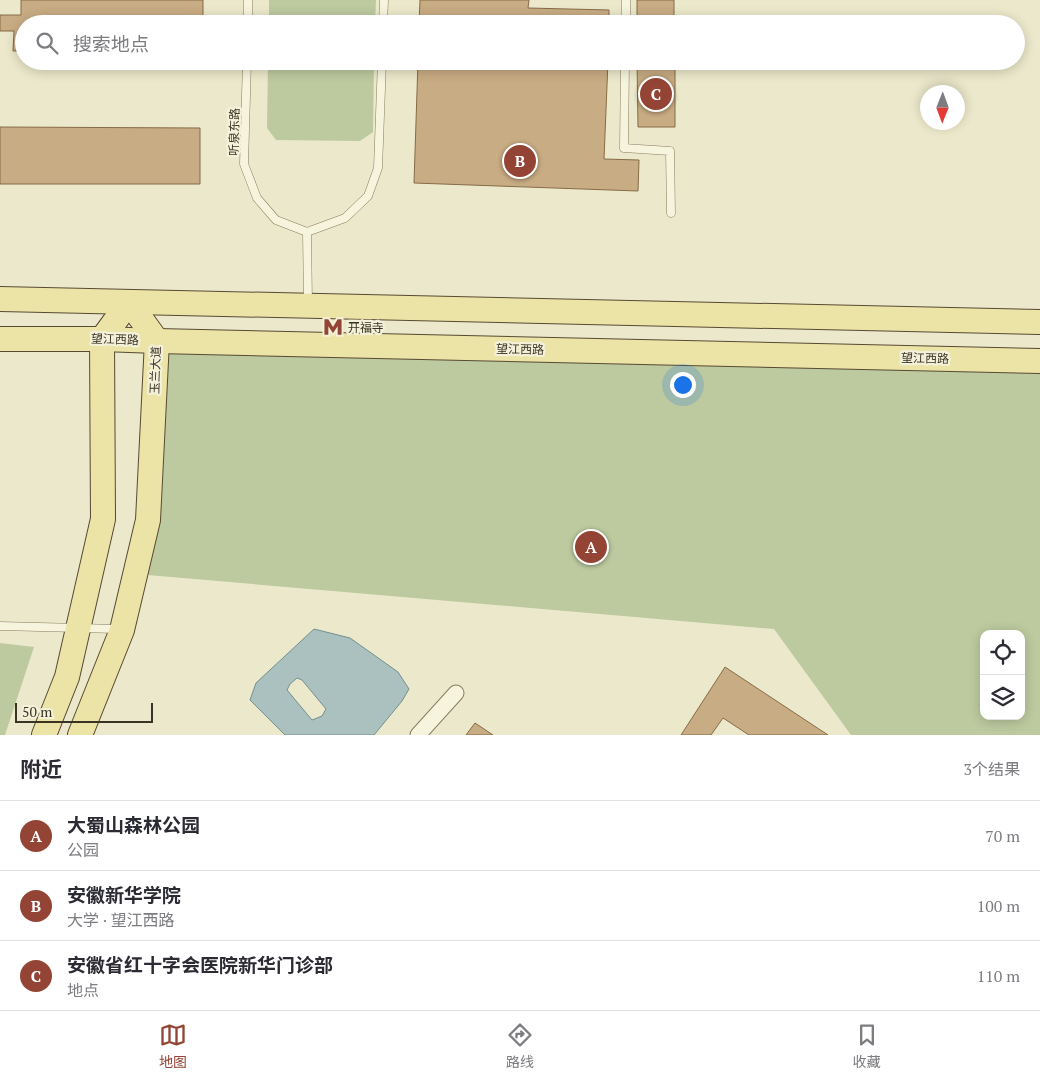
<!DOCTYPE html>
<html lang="zh">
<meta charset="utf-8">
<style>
body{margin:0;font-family:"PT Serif","Noto Sans SC",serif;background:#f2f2f3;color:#2b2b33}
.controls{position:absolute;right:15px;bottom:15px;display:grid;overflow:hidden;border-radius:10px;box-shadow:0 2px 12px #0003}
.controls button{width:45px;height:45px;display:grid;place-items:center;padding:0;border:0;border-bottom:1px solid #e1e1e2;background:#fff;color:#2b2b33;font:25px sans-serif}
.compass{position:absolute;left:920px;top:85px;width:45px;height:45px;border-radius:50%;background:#fff;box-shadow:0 2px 12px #0003;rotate:181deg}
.scale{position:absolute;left:15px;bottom:12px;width:138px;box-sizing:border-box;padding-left:5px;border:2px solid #3a3222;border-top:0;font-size:14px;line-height:18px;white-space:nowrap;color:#3a3222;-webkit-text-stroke:4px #f4f1da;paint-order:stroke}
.you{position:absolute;left:682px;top:384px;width:18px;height:18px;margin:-12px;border:4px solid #fff;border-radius:50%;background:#1a73e8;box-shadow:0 0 0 8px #1a73e833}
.badge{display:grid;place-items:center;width:32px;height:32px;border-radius:50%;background:#934434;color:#fff;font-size:16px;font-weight:700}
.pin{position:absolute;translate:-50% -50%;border:2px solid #fff;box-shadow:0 1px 5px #0006}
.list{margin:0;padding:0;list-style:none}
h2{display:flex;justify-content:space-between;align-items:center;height:65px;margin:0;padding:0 20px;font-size:21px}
h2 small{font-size:16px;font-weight:400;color:#7c7c81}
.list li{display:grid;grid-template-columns:32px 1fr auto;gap:15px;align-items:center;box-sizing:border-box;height:70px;padding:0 20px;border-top:1px solid #e1e1e2}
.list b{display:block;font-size:19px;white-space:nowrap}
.list p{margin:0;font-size:16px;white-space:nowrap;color:#7c7c81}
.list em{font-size:16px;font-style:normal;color:#7c7c81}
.icon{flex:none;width:28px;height:28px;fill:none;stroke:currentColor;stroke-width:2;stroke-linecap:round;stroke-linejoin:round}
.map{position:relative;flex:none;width:1040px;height:735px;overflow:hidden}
.search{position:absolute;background:#fff;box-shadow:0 2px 12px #0003;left:15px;right:15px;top:15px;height:55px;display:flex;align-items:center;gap:12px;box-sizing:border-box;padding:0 18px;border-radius:28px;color:#7c7c81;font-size:19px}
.sheet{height:275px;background:#fff}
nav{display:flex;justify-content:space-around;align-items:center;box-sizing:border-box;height:70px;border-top:1px solid #e1e1e2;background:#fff;font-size:14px;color:#7c7c81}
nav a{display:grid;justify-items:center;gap:2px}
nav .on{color:#934434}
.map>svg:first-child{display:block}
.green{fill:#bdca9f;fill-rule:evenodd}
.water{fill:#abc1bf;stroke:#71908e;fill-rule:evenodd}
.building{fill:#c8ac83;stroke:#866b47}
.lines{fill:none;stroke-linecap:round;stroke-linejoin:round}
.service-casing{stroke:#887d60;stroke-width:9}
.minor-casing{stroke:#887d60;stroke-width:17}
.primary-casing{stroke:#574a33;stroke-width:26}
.service{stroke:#f7f4de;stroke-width:8}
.minor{stroke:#f7f4de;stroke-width:15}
.primary{stroke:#ece3a6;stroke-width:24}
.labels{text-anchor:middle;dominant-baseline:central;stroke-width:4.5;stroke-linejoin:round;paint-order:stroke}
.street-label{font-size:12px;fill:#3a3222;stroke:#f4f1da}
.poi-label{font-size:12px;fill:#3a3222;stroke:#f4f1da;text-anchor:start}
</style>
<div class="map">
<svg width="1040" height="735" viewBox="0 0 1040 735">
<rect width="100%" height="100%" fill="#ece8cb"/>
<g class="green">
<polygon points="269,0 376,0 375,24 269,24"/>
<polygon points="268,61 374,61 373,132 360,141 276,140 267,128"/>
<path d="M157,341L1040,361V735H851L774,629L136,574ZM984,634H1021V716H984Z"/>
<polygon points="0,643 34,647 5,735 0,735"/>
</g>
<path class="water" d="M314,629L350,638L398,672L409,689L402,701L374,735H285L250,700L256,683ZM297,678L302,680L326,709L322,716L312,720L287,690L290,684Z"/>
<g class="building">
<polygon points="21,0 203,0 203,24 24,24 24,51 13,51 14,31 0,31 0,15 21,15"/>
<polygon points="420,0 529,0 528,8 609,10 609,24 419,24"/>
<rect x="637" y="0" width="37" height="24"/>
<polygon points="418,61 608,61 604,159 639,160 638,191 414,183"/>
<polygon points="637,61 675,61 675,127 638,127"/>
<polygon points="0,127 200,128 200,184 0,184"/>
<polygon points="725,667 828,735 749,735 723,718 711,735 681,735"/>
<polygon points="475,723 493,735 466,735"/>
</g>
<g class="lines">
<defs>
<g id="service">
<polyline points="248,24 248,0"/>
<polyline points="383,24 384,0"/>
<polyline points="626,24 626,0"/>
<polyline points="247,61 244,164 257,198 276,220 307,232"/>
<polyline points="625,61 624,148 670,151 671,213"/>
<polyline points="307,232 345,218 368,196 378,168 382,61"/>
<polyline points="307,232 308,304"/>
<polyline points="0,626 118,629"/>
</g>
<polyline id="minor" points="418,735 456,693"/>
<g id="primary">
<polyline points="0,299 1040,322"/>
<polyline points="0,339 102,339 157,341 1040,361"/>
<polyline points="44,735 67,677 103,519 102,339 129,302 157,341 148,520 122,630 80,735"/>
</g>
</defs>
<use href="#service" class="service-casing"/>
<use href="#minor" class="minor-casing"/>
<use href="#primary" class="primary-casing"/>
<use href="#service" class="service"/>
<use href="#minor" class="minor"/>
<use href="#primary" class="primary"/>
</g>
<defs>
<symbol id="metro-bare" viewBox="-9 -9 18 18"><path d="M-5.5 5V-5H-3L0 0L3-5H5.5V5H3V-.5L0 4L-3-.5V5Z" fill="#934434" stroke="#f4f1da" stroke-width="2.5" paint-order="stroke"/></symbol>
</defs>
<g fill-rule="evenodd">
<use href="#metro-bare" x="319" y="313" width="28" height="28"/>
</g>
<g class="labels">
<g class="street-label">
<text transform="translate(234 132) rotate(-89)">听泉东路</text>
<text transform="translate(115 339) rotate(2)">望江西路</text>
<text transform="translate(520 349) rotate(1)">望江西路</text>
<text transform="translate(925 358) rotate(1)">望江西路</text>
<text transform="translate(155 370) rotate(-88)">玉兰大道</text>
</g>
<g class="poi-label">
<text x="348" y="327">开福寺</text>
</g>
</g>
</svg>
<div class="controls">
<button><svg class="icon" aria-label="locate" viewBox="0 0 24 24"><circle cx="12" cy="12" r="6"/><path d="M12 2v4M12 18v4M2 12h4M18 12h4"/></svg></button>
<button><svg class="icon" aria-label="layers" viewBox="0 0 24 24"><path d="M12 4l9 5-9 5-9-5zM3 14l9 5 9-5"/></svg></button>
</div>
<svg class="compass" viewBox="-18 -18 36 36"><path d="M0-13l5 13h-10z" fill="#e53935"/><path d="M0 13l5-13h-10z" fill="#7c7c81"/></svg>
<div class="scale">50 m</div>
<div class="you"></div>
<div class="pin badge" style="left:591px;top:547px">A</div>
<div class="pin badge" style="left:520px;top:161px">B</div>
<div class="pin badge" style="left:656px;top:94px">C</div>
<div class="search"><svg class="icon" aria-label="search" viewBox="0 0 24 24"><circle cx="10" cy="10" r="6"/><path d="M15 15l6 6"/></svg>搜索地点</div>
</div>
<section class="sheet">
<h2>附近<small>3个结果</small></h2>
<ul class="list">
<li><span class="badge">A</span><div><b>大蜀山森林公园</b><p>公园</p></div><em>70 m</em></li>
<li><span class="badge">B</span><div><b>安徽新华学院</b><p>大学 · 望江西路</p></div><em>100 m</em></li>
<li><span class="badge">C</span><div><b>安徽省红十字会医院新华门诊部</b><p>地点</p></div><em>110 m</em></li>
</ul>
</section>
<nav>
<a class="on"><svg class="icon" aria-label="map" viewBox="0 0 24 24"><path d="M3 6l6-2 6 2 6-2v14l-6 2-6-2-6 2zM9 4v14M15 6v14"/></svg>地图</a>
<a><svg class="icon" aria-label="directions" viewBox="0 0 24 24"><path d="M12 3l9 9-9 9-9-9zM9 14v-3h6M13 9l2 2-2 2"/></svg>路线</a>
<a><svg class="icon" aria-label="saved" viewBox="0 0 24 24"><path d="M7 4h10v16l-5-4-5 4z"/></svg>收藏</a>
</nav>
